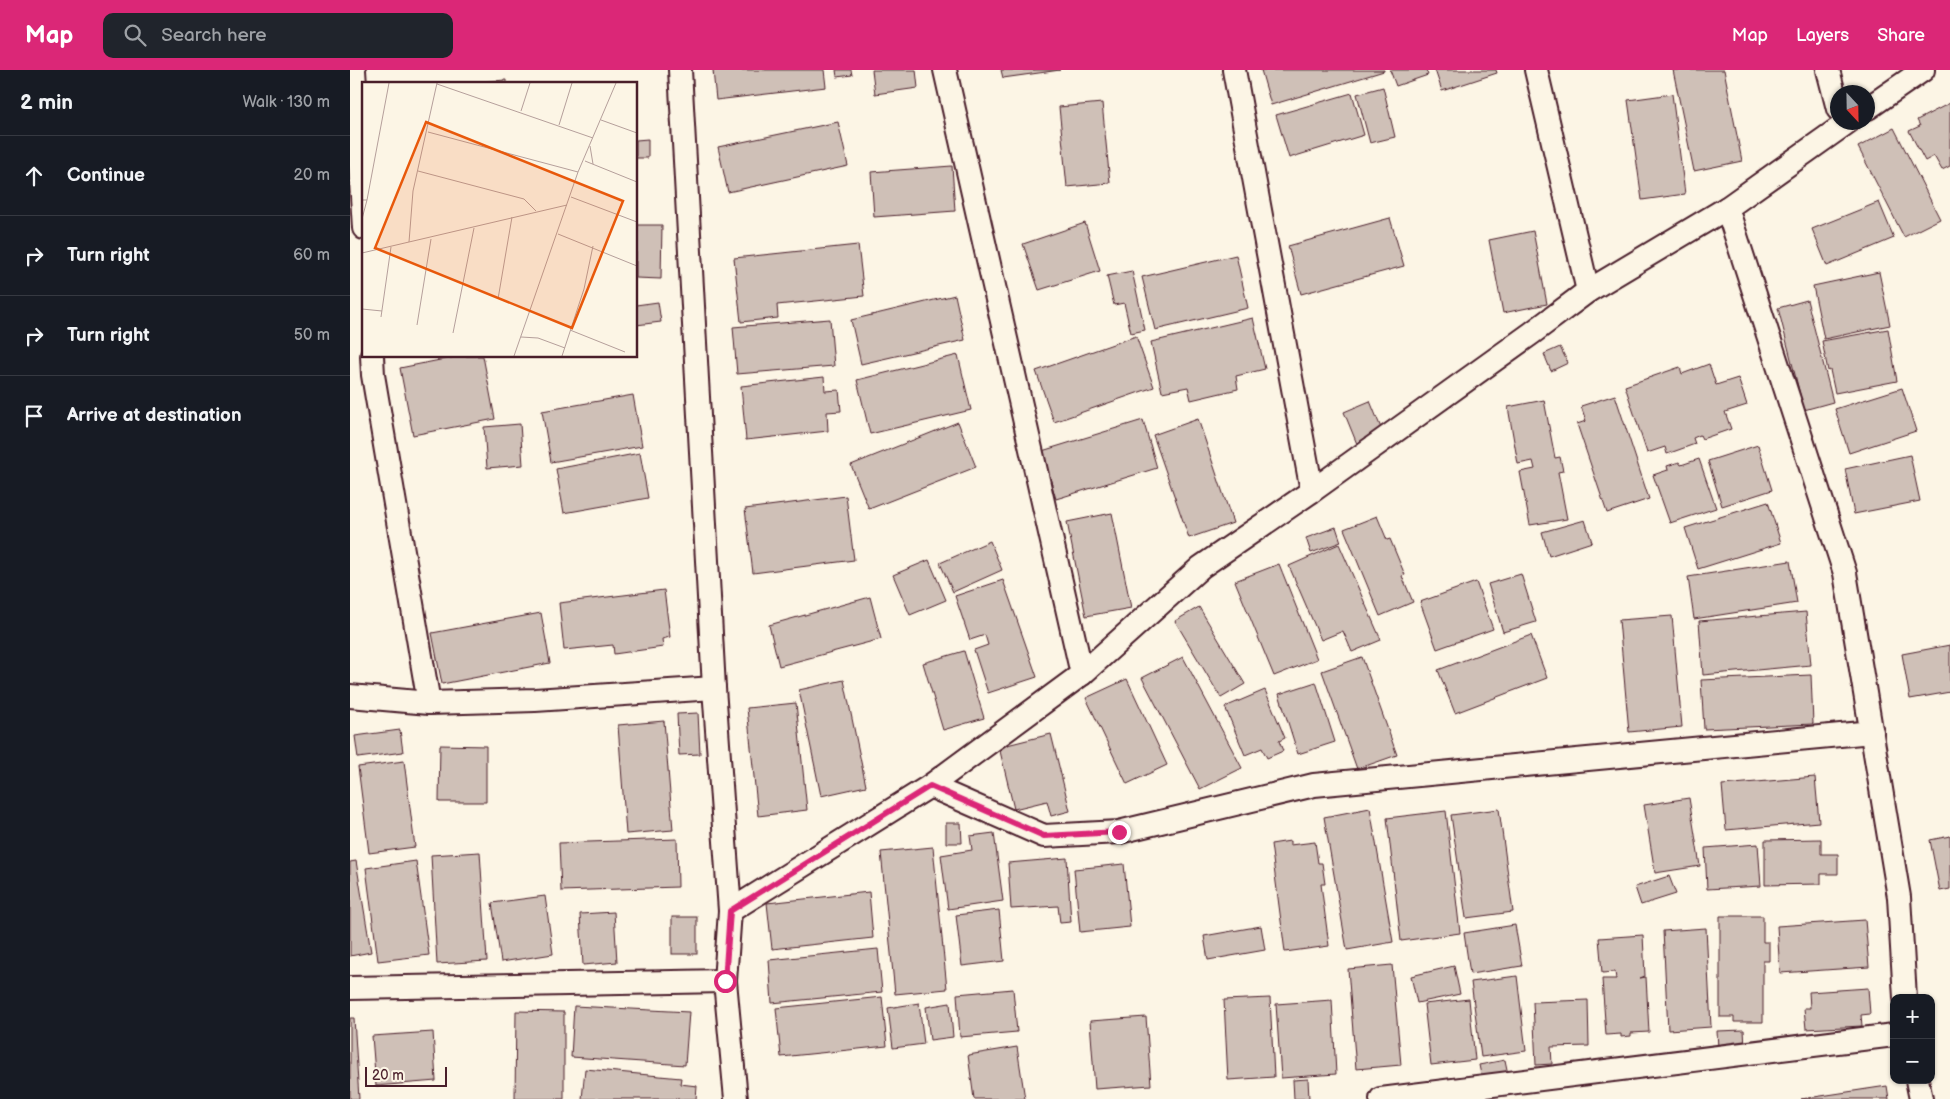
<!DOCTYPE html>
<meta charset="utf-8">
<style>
body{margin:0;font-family:"Balsamiq Sans",sans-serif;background:#20242c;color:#f1f3f6}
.controls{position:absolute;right:15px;bottom:15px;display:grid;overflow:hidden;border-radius:10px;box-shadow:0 1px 4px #0004}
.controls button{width:45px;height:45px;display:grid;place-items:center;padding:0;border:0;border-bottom:1px solid #363941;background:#171b24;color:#f1f3f6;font:25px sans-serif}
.compass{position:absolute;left:1480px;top:15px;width:45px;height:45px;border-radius:50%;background:#171b24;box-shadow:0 1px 4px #0004;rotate:158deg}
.scale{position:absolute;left:15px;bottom:12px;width:82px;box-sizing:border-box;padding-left:5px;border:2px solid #4a1f2b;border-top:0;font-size:14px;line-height:18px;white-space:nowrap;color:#4a1f2b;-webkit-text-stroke:4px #fcf5e5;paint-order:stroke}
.stop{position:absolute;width:15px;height:15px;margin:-11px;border:4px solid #db2777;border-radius:50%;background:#fff}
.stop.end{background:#db2777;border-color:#fff;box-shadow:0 1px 5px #0008}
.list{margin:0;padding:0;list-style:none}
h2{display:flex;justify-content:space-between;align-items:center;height:65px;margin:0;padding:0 20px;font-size:21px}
h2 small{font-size:16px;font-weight:400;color:#9ea1a6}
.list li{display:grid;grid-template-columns:32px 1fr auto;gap:15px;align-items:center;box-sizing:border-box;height:80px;padding:0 20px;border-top:1px solid #363941}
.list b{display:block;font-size:19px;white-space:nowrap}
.list em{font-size:16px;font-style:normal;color:#9ea1a6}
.icon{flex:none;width:28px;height:28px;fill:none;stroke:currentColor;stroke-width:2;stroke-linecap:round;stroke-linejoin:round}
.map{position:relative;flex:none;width:1600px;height:1029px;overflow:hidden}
header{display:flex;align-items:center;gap:30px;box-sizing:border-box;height:70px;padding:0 25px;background:#db2777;color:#fff}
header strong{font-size:24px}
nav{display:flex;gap:28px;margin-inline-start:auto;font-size:18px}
.search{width:350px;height:45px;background:#20242c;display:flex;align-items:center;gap:12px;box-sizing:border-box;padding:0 18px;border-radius:10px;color:#9ea1a6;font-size:19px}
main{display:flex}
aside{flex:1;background:#171b24}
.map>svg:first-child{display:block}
.building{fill:#cfc0b7;stroke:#4a1f2b}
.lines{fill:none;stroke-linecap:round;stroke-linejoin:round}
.street-casing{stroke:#4a1f2b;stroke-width:26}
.street{stroke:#fcf5e5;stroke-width:22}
.route{stroke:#db2777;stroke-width:6}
.inset-road{fill:none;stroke:#b59f9b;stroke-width:1}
.view{fill:#e8590c;fill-opacity:0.15;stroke:#e8590c;stroke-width:2.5}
.inset-edge{fill:none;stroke:#4a1f2b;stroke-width:2.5}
</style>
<header>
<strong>Map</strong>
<div class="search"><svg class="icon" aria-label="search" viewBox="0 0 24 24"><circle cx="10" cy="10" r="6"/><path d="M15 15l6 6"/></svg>Search here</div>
<nav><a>Map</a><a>Layers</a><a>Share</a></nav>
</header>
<main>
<aside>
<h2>2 min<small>Walk · 130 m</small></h2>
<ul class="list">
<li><svg class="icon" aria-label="ahead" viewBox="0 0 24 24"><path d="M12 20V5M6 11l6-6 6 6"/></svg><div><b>Continue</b></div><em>20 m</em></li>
<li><svg class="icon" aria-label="right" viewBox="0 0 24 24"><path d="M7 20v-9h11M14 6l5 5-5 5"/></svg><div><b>Turn right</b></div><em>60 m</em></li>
<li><svg class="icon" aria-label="right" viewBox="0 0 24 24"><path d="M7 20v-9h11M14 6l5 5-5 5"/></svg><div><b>Turn right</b></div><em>50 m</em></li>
<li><svg class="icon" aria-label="arrive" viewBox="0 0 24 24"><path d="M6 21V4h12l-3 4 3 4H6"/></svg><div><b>Arrive at destination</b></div></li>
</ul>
</aside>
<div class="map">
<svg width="1600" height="1029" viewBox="0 0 1600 1029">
<rect width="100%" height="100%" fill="#fcf5e5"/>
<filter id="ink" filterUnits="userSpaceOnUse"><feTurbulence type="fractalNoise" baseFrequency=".02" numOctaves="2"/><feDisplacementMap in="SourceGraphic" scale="10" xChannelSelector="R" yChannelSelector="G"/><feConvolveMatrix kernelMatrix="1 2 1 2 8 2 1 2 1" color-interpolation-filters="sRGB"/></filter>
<g filter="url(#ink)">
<g class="building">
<polygon points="363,0 474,0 476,17 366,30"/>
<polygon points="486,0 501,0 502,5 487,7"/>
<polygon points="522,0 566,0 568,18 525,24"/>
<polygon points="651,0 710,0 653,8"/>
<polygon points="911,0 1034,0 1034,1 921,35"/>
<polygon points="1040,0 1076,0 1078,5 1046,16"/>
<polygon points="1085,0 1146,0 1147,3 1092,21"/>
<polygon points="1323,0 1374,0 1392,91 1344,101"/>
<polygon points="156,10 156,14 102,14"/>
<polygon points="1033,17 1045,67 1020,73 1007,24"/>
<polygon points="1002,23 1014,65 939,88 926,45"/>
<polygon points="1322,24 1335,124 1292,130 1278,30"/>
<polygon points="752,33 760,113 717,117 709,37"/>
<polygon points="1600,33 1600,96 1592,100 1584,86 1575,91 1559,61 1570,56 1567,50"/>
<polygon points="488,52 498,96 378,122 368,77"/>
<polygon points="1544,58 1590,149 1554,167 1508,77"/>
<polygon points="298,69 298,88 286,88 286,70"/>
<polygon points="602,96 605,141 524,147 521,102"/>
<polygon points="1529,132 1544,168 1477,196 1462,159"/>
<polygon points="1040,148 1054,196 951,224 938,176"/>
<polygon points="735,153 750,201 689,220 673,174"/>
<polygon points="286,155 312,155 311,209 286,208"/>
<polygon points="1183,161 1197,234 1153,243 1139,170"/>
<polygon points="508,175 514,226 427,235 428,248 391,252 384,188"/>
<polygon points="886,185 898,238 805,260 792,207"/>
<polygon points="782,201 795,260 781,263 774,233 764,235 757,206"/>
<polygon points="1529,202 1540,255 1474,269 1463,216"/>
<polygon points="605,225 615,270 511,294 501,250"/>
<polygon points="1457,230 1483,332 1454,340 1428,238"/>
<polygon points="308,232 311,252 286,255 286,235"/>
<polygon points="903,248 915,299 886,306 888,319 841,330 838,317 812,322 801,272"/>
<polygon points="480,249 484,296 387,304 383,257"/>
<polygon points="1538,259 1547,311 1485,323 1480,300 1478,301 1472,271"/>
<polygon points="786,266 804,317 704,352 686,301"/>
<polygon points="1210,277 1218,293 1201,301 1194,284"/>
<polygon points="608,285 621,340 520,364 507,310"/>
<polygon points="110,286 133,286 145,349 63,365 50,298"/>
<polygon points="1359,294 1366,315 1388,308 1397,335 1375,342 1381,359 1352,369 1350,365 1343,368 1345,374 1317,384 1315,377 1297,383 1275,316 1330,297 1332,304"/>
<polygon points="474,307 475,321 489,320 491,341 477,342 478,361 396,370 391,316"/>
<polygon points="1552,318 1566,361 1499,383 1485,339"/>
<polygon points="283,325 292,376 201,392 192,341"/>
<polygon points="1265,325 1299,429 1257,443 1227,354 1236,351 1231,336"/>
<polygon points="1194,330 1205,388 1210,387 1213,401 1208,402 1217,449 1180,455 1170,402 1185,399 1183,391 1168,394 1158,337"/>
<polygon points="1020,331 1033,363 1007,374 994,342"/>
<polygon points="848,349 883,453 839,468 803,365"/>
<polygon points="793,350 807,398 706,429 692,381"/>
<polygon points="608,352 626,397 519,439 501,395"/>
<polygon points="170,354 173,395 137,398 134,357"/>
<polygon points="1408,375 1422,420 1372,436 1358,391"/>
<polygon points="290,383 298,428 214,443 206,399"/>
<polygon points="1560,385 1570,431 1504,444 1495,399"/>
<polygon points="1349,389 1366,438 1320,453 1303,405 1318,400 1317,396 1329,392 1331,395"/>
<polygon points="496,426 504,490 403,503 395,439"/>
<polygon points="1418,432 1431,473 1348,499 1335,458"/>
<polygon points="762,443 781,538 736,546 717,452"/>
<polygon points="1027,446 1037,470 1040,469 1055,505 1052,506 1063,532 1030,546 994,459"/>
<polygon points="1235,450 1242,472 1199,486 1192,462"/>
<polygon points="986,457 991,472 961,483 956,468"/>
<polygon points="640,471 652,500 603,522 590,493"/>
<polygon points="989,474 1031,570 1002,582 993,561 971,570 939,496"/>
<polygon points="579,490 596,530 560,545 543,505"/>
<polygon points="1440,491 1447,533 1344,549 1338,507"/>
<polygon points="929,494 967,589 924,606 885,511"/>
<polygon points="1171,504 1186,552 1153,562 1138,514"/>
<polygon points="653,510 687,607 638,623 624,580 638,575 635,565 620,570 605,526"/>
<polygon points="1126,512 1143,559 1087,579 1070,532"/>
<polygon points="314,520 320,567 312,569 313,577 264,584 263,575 214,580 209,533"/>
<polygon points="520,527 531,569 429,596 419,555"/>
<polygon points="849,537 895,614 871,628 825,551"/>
<polygon points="1456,542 1461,595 1353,605 1349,551"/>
<polygon points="191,543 200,593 92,614 82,563"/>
<polygon points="1322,546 1332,657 1279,662 1269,550"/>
<polygon points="1181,565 1197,608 1105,643 1088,600"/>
<polygon points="1600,575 1600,622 1560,629 1552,584"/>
<polygon points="614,581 634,648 593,660 573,593"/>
<polygon points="833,587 892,698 850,719 792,608"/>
<polygon points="1012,587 1047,685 1007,699 972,601"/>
<polygon points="1461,605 1463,654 1354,659 1351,610"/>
<polygon points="777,609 817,695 777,714 736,628"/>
<polygon points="494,610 516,716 471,726 449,620"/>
<polygon points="966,612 985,672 948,684 929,624"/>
<polygon points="915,620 935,668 929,671 933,681 917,688 912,678 895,685 875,637"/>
<polygon points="446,633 457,740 408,746 397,638"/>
<polygon points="348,643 350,684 329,685 327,644"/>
<polygon points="314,651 323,760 276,764 268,655"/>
<polygon points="50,660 53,682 8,688 5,666"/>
<polygon points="701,664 720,741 701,746 697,731 664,739 649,677"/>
<polygon points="90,675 136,676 136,732 89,732"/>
<polygon points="54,691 65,777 19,783 8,697"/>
<polygon points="1465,707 1469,752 1376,760 1372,715"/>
<polygon points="1339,728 1350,796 1305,803 1294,735"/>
<polygon points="1020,738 1043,872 997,880 974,747"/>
<polygon points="1149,739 1163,842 1116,848 1101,745"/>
<polygon points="1096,741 1110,863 1051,871 1037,748"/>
<polygon points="596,753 611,753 612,773 596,773"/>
<polygon points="644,763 653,831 598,839 591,785 622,780 620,766"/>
<polygon points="1600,766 1600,819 1590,821 1580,770"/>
<polygon points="327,769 328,817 211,821 209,773"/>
<polygon points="1471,769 1471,784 1488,784 1488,804 1471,804 1471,814 1415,815 1415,770"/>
<polygon points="940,771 940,775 965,772 968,793 972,793 975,814 971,814 979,876 935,882 921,774"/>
<polygon points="1408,774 1411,816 1357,819 1355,778"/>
<polygon points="583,777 597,919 545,924 531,782"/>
<polygon points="130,782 137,891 87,894 81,785"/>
<polygon points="717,788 721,852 710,853 708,836 661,839 658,793"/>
<polygon points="6,791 21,882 0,886 0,792"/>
<polygon points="66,791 79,885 28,891 16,798"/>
<polygon points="774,794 780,857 730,862 724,799"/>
<polygon points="1319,806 1326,824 1291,835 1285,817"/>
<polygon points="519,822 523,868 422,879 417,833"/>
<polygon points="195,826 203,884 151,892 142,833"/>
<polygon points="649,840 654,891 612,896 606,845"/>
<polygon points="264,842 267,892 233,895 230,844"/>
<polygon points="1370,846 1413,846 1413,872 1419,872 1419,891 1413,891 1413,952 1384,952 1384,947 1370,947"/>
<rect x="322" y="847" width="25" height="37"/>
<polygon points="1515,850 1519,897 1430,903 1427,856"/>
<polygon points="1165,855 1172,896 1120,904 1114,863"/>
<polygon points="911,856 915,880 858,890 854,866"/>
<polygon points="1356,858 1361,957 1318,960 1313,861"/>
<polygon points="1293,865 1295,906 1290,908 1296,907 1299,962 1281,963 1281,966 1271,967 1271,964 1256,965 1252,909 1266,909 1265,902 1252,903 1249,868"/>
<polygon points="528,879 532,922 422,933 419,890"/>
<polygon points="1042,895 1051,995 1006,999 998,899"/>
<polygon points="1104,896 1110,924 1067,933 1061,906"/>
<polygon points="1167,906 1176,981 1131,987 1121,912"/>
<polygon points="1518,918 1520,944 1511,945 1512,956 1456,959 1454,938 1460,938 1459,922"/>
<polygon points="663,919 667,962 610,967 607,924"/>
<polygon points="532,927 537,976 431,987 426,938"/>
<polygon points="920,928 924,1007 878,1010 874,930"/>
<polygon points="1119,929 1125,990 1081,995 1074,934"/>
<polygon points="982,930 986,1004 931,1008 926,934"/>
<polygon points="1238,930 1239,976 1201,977 1202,994 1186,995 1183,932"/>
<polygon points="569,933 574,974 543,978 538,938"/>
<polygon points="600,933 603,967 580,970 576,937"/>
<polygon points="224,936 339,942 335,995 221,987"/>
<polygon points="166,941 214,942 214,1029 165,1029"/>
<polygon points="796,947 801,1015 745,1019 740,951"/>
<polygon points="0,948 4,948 9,1029 0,1029"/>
<polygon points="1394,960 1395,977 1368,978 1367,961"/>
<polygon points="83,962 86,1011 26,1016 22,966"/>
<polygon points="667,977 675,1029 624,1029 618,985"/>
<polygon points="1155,990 1159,1009 1133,1014 1129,995"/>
<polygon points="235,999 331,1008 330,1014 347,1016 346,1029 232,1029"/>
<polygon points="958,1009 959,1029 944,1029 943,1010"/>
<polygon points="1537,1016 1539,1029 1451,1029"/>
</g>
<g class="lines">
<defs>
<g id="street">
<polyline points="4,0 14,158"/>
<polyline points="330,0 364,618 380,841 375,911 386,1029"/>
<polyline points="595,0 732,604"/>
<polyline points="884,0 962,421"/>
<polyline points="1186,0 1238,221"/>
<polyline points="1478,0 1488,39"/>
<polyline points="1518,38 1573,0"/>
<polyline points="1377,138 1495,503 1549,827 1555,928"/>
<polyline points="22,286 23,305 79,633"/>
<polyline points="0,626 79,633 185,630 364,618"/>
<polyline points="580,716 694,766 769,762 964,715 1522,662"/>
<polyline points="380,841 580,716 732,604 851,497 962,421 1182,263 1238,221 1377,138 1498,52"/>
<polyline points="0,918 375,911"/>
<polyline points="1567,1010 1571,1029"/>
<polyline points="1031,1029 1544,965"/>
</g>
</defs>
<use href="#street" class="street-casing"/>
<use href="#street" class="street"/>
</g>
</g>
<g class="lines" filter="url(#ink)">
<polyline class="route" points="375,911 380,841 580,716 694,766 769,762"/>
</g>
<g transform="translate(12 12)">
<rect width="275" height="275" fill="#fcf5e5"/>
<path class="inset-road" d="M75,2L231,56M159,29L168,1M239,38L275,51M197,43L210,1M66,50L216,90M228,64L231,82M223,79L275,100M56,89L162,117L174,129M209,115L275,140M0,118H5L27,1M0,137L5,118M196,152L275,184M47,160L51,109L75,1M0,171L205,123M136,217L150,135M0,227L20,229M19,235L29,165M55,243L69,157M208,248L263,270M91,251L112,146M159,255L176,256L203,266M152,274L216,90L254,1M200,274L222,207L231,164"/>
<path class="view" d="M64,40L261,119L210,246L13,166Z"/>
<rect width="275" height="275" class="inset-edge"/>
</g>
</svg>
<div class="controls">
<button>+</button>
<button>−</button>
</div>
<svg class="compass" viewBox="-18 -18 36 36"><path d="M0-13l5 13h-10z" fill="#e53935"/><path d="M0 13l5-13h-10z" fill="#9ea1a6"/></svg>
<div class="scale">20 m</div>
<div class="stop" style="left:375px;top:911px"></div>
<div class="stop end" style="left:769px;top:762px"></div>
</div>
</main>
